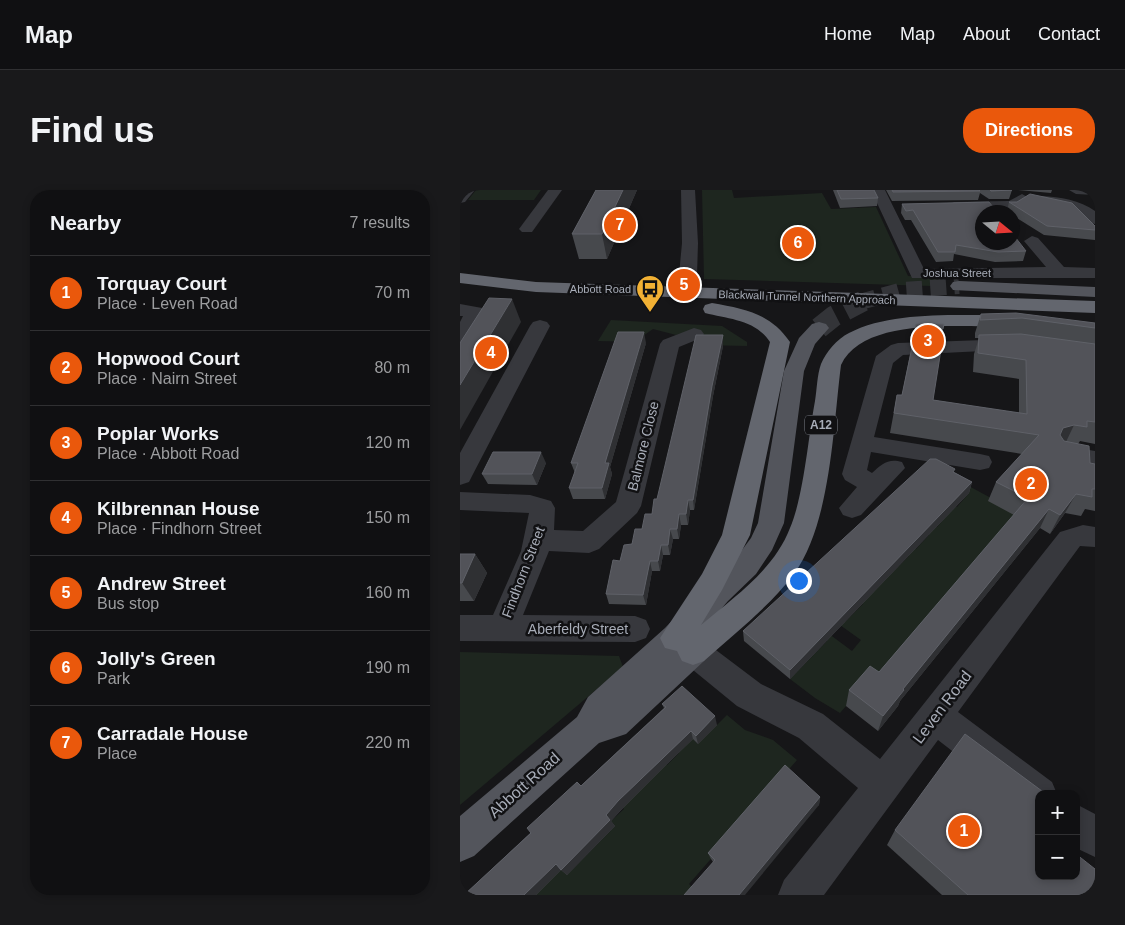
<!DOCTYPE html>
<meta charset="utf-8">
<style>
body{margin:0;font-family:Arial,sans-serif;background:#19191b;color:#f1f3f6}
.controls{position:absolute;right:15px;bottom:15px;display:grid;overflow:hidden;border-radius:10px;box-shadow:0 2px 8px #0003}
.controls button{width:45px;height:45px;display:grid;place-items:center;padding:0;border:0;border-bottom:1px solid #303032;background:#101012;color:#f1f3f6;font:25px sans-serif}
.compass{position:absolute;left:515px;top:15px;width:45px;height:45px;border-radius:50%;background:#101012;box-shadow:0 2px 8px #0003;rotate:108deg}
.you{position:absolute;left:338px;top:390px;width:18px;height:18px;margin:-12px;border:4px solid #fff;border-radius:50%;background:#1a73e8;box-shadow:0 0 0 8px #1a73e833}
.badge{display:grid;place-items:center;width:32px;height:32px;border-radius:50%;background:#ea580c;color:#fff;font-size:16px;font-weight:700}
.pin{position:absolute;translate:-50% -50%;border:2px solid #fff;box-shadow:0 1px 5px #0006}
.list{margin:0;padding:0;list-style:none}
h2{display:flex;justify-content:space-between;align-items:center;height:65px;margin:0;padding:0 20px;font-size:21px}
h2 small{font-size:16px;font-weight:400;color:#9c9d9f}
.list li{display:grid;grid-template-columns:32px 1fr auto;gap:15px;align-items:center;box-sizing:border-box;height:75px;padding:0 20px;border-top:1px solid #303032}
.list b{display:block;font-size:19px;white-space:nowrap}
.list p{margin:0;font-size:16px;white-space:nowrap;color:#9c9d9f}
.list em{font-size:16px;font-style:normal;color:#9c9d9f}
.map{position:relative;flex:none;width:635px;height:705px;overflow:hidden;border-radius:20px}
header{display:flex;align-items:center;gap:30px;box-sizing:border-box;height:70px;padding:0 25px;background:#101012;border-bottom:1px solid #303032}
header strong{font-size:24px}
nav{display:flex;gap:28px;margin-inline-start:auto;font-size:18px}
.intro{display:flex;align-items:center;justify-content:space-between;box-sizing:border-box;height:120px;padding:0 30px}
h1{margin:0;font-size:35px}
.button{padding:12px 22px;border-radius:20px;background:#ea580c;color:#fff;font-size:18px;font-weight:700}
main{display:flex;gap:30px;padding:0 30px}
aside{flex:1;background:#101012;border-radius:20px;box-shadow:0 2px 8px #0003}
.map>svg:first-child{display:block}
.green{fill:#1e261f}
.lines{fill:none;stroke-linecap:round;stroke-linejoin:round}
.major-tunnel-far1{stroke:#333438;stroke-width:16;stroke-dasharray:16 8;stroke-linecap:butt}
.major-tunnel{stroke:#333438;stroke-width:21;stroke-dasharray:21 11;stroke-linecap:butt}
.minor{fill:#37383d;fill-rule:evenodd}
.major{fill:#53555c;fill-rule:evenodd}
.highway{fill:#63666e;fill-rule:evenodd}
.wall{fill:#47494d}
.shaded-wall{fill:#2f3033}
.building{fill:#525359;stroke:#5f6168}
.labels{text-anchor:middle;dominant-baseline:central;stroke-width:5;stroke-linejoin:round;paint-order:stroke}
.far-street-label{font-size:11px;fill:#a8adb8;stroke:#111113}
.far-poi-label{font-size:11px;fill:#a8adb8;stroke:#111113;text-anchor:end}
.shield{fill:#111113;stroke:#7b7e86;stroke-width:1}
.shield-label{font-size:12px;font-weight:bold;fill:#a8adb8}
.street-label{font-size:14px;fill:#a8adb8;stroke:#111113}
.near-street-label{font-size:16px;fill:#a8adb8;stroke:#111113}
</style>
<header>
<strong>Map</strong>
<nav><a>Home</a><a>Map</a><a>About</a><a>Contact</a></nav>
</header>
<div class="intro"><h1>Find us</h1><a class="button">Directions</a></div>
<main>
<aside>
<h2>Nearby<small>7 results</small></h2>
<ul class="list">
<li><span class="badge">1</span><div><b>Torquay Court</b><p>Place · Leven Road</p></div><em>70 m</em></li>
<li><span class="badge">2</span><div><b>Hopwood Court</b><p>Place · Nairn Street</p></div><em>80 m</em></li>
<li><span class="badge">3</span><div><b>Poplar Works</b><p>Place · Abbott Road</p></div><em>120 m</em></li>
<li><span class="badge">4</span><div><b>Kilbrennan House</b><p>Place · Findhorn Street</p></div><em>150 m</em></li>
<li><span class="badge">5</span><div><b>Andrew Street</b><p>Bus stop</p></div><em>160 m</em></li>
<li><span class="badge">6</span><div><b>Jolly's Green</b><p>Park</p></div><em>190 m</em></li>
<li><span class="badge">7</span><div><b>Carradale House</b><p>Place</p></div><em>220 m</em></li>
</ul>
</aside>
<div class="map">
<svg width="635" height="705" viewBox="0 0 635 705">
<rect width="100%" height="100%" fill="#161618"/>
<g class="green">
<polygon points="16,0 81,0 74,10 8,10"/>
<polygon points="242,0 272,0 274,8 362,3 371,19 416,17 448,86 489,87 471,96 244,89"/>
<polygon points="151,130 262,136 287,152 287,156 242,155 244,149 237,139 216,145 193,139 180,148 179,152 138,151"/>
<polygon points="494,288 531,308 559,327 457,448 406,493 380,523 355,508 330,489 367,451 344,434 349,429 392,461 401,450 359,420 363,416 385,432 403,414 381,399 410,405 449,366 428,353 434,346 456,359 469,345 448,332 455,325 477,337 488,324 475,305 497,317 509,303 489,292"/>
<polygon points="0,462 159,466 163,477 0,615"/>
<polygon points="267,525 285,540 313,550 337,570 229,694 236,701 232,705 70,705 102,679 108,684 155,636 151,631 164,619 161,615 191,590 204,572 207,575 219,563 216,560 230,546 238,554"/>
</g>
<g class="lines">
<polyline class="major-tunnel-far1" points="400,112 443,100 499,96"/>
<polyline class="major-tunnel" points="359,138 374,126 403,111"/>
<g class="minor">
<polygon points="15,0 5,12 0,13 0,0"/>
<polygon points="88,0 102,0 72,42 62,42 59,39"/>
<polygon points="221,0 235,0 238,53 237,85 234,89 222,89 219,85 222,53"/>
<polygon points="411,0 425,0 464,79 586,77 564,51 572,46 578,48 604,77 635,78 635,88 452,88"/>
<polygon points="609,0 635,0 635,5 616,4"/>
<polygon points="562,4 569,8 558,18 553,19 494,20 487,16 494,12 549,11"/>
<path d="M582,6C600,7 620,10 635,21V34L630,33L613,20L577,13L575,10Z"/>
<polygon points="0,114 22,118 24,122 7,153 0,155 0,132 3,126 0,126"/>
<polygon points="80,130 87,132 90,136 12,286 9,292 0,295 0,263 70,136 73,132"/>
<polygon points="234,138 241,140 244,144 241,148 219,157 181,316 177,323 139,359 129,363 89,361 63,425 175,426 186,430 190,439 186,448 175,452 0,451 0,425 33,425 61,361 69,323 0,320 0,302 70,305 91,311 95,318 94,340 123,341 156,312 200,154 203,150"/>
<path d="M554,149L561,151L564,155L561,159L443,165L433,173L414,247L520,264L529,266L532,272L529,278L520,280L411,262L407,280L412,283C422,274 428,268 442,272L445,278L401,325L392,328L383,325L379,318L397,297L385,290L382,284L416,166L431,155L438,153Z"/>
<polygon points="605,256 635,261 635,277 596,270 593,264 596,258"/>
<polygon points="623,335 635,337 635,357 620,356 498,522 592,592 597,604 579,604 579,624 566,618 478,550 364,705 318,705 324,690 398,598 339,548 277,516 222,471 217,461 222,451 233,447 244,451 301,494 363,524 420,569 600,342"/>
<polygon points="616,614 635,624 635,667 616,658"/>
</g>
<g class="major">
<polygon points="499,91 635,97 635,107 493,100 490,96 493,92"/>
<polygon points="359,132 366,134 369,138 355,154 344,181 324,333 312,360 296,384 268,411 236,448 244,451 249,461 244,471 166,544 139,553 14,666 0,672 0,626 117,527 128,507 205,438 248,393 276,368 291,348 298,333 324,181 339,148 352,134"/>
</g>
<g class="highway">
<polygon points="0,83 76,92 635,111 635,123 76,102 0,93"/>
<path d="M252,113C285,119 310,123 330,152L290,345L262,400L241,435C274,407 314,380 330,338C344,305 348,248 355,211C357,199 357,185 361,174C366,162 377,149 389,143C433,120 501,126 550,125L557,127L559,131L557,135L550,137C505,137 403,126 381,175C373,237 371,333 334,384C309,417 275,443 244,471L233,475L222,471L217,461L205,458L200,448L242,384L262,345L310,152C296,130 269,129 245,123L243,119L245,115Z"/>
</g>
</g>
<g class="wall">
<polygon points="136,0 177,0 147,69 119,69 112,44"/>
<polygon points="373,0 414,0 418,8 417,16 380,18"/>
<polygon points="426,0 552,0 549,9 529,9 520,3 518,10 432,11"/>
<polygon points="558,0 592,0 591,3"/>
<polygon points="549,12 635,36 635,50 584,45 552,25 552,22 549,22 547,21"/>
<polygon points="442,14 566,61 563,71 535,72 494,64 493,71 476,72 451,30 445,30 441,23"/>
<polygon points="521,124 635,133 635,254 620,251 618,254 630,273 635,274 635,321 625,319 621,326 605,323 590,344 580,338 440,511 438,516 418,541 386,516 389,500 419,482 554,325 528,311 536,292 562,264 430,243 437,205 442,205 456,134 483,139 481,147 473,210 559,223 559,189 513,182 514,164 519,148 515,148 515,143"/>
<polygon points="263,145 263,156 253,206 234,320 230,320 228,335 221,335 219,349 213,349 210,365 203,365 200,381 192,381 186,415 149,414 146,404 160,371 192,324"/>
<polygon points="186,153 150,277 152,284 145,309 113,309 109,298 115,283 111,273"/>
<polygon points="86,273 77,295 28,294 22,284"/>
<polygon points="494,282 512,292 509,303 330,489 284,451 283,441"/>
<polygon points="0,364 15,364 27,383 14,411 0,411"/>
<polygon points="202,514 257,535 238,554 233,549 207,574 163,618 151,631 155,636 107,685 101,680 76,705 4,705 204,518"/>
<polygon points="360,607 359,615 253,672 251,669 248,663"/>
<polygon points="435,640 579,686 635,705 482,705 427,655"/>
</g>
<g class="shaded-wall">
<polygon points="163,0 177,0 147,69 142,44"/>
<polygon points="52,109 61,132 0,240 0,195"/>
<polygon points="184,142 186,153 150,277 152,284 145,309 142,298 145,273"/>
<polygon points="263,145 263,156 253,206 234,320 233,310 252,196"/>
<polygon points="614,235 605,254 594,257 603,238"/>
<polygon points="81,262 86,273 77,295 72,284"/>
<polygon points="512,292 509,303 330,489 330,480"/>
<polygon points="616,304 605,323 590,344 600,325"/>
<polygon points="228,310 230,320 228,335 226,324"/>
<polygon points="589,319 580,338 440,511 438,516 418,541 423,526 443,499"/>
<polygon points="219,324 221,335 219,349 217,339"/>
<polygon points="210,339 213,349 210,365 208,355"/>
<polygon points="201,355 203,365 200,381 198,371"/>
<polygon points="15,364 27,383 14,411 2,393"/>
<polygon points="190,371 192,381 186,415 183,405"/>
<polygon points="255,526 257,535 238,554 236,546"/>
<polygon points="231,541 233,549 207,574 163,618 151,631 155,636 107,685 101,680 76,705 64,705 158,611 204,567"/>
<polygon points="360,607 359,615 285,705 279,705"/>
</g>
<g class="building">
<polygon points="136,0 163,0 142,44 112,44"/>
<polygon points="377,0 414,0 418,8 381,9"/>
<polygon points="432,0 519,0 520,1 433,2"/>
<polygon points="530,0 552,0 531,1"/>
<polygon points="570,4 612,13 635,36 635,40 587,36 549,12 557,12"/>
<polygon points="529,12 537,22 522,22 522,52 552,52 552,43 566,61 538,62 496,55 495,62 478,62 453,20 446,21 442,14"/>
<polygon points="29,108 52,109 0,195 0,153"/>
<polygon points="556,123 635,133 635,138 562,128 520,130 521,124"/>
<polygon points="456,134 484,134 483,139 455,140"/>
<polygon points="158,142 184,142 145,273 149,273 142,298 109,298 118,273 111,273"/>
<polygon points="561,144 635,154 635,232 627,231 627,237 614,235 603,238 600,245 604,251 629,256 630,273 635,274 635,299 632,299 632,307 616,304 600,325 589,319 443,499 444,500 423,526 389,500 410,476 419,482 568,308 536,292 579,245 434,223 437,205 442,205 454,148 483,147 473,210 567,224 566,170 518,163 519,145"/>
<polygon points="236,145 263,145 252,196 233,310 228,310 226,324 219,324 217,339 210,339 208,355 201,355 198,371 190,371 183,405 146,404 153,370 160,371 164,355 172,354 175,339 182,339 185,324 192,324 194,309 197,309"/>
<polygon points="33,262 81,262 72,284 22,284"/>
<polygon points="470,269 476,269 495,279 493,282 512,292 330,480 283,441"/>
<polygon points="0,364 15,364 2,393 0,393"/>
<polygon points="222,496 255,526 236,546 231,541 204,567 158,611 146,625 150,630 101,680 96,674 64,705 4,705 71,643 67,638 117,592 121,596 206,517 202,514"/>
<polygon points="505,544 586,604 579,604 579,686 616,686 616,664 635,679 635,705 508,705 435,640"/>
<polygon points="325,575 360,607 279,705 224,705 255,670 248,663"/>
</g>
<defs>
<symbol id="bus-pin" viewBox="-11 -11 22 30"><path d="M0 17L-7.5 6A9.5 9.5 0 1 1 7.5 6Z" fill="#f2b134" stroke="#111113"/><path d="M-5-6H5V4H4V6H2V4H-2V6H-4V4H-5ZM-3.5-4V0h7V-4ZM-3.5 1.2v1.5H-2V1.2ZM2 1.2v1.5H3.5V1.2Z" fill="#111"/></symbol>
</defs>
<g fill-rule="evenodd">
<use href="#bus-pin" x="174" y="83" width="32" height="43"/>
</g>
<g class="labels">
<g class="far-street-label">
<text x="497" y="83">Joshua Street</text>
<text transform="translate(347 107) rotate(2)">Blackwall Tunnel Northern Approach</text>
</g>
<g class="far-poi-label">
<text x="171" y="99">Abbott Road</text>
</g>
<rect class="shield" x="345" y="225.5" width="32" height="19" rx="4"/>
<g class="shield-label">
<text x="361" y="235">A12</text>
</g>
<g class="street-label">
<text transform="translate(183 256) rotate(-76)">Balmore Close</text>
<text transform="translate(63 382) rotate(-69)">Findhorn Street</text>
<text x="118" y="439">Aberfeldy Street</text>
</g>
<g class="near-street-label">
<text transform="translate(482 517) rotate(-53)">Leven Road</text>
<text transform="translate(64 595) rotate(-42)">Abbott Road</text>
</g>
</g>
</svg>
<div class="controls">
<button>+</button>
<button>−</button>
</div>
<svg class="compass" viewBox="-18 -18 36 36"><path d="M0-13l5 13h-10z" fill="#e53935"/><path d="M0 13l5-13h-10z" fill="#9c9d9f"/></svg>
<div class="you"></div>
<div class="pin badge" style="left:504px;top:641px">1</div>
<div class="pin badge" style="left:571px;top:294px">2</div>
<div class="pin badge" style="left:468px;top:151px">3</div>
<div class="pin badge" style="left:31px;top:163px">4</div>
<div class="pin badge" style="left:224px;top:95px">5</div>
<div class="pin badge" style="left:338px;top:53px">6</div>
<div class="pin badge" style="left:160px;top:35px">7</div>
</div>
</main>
